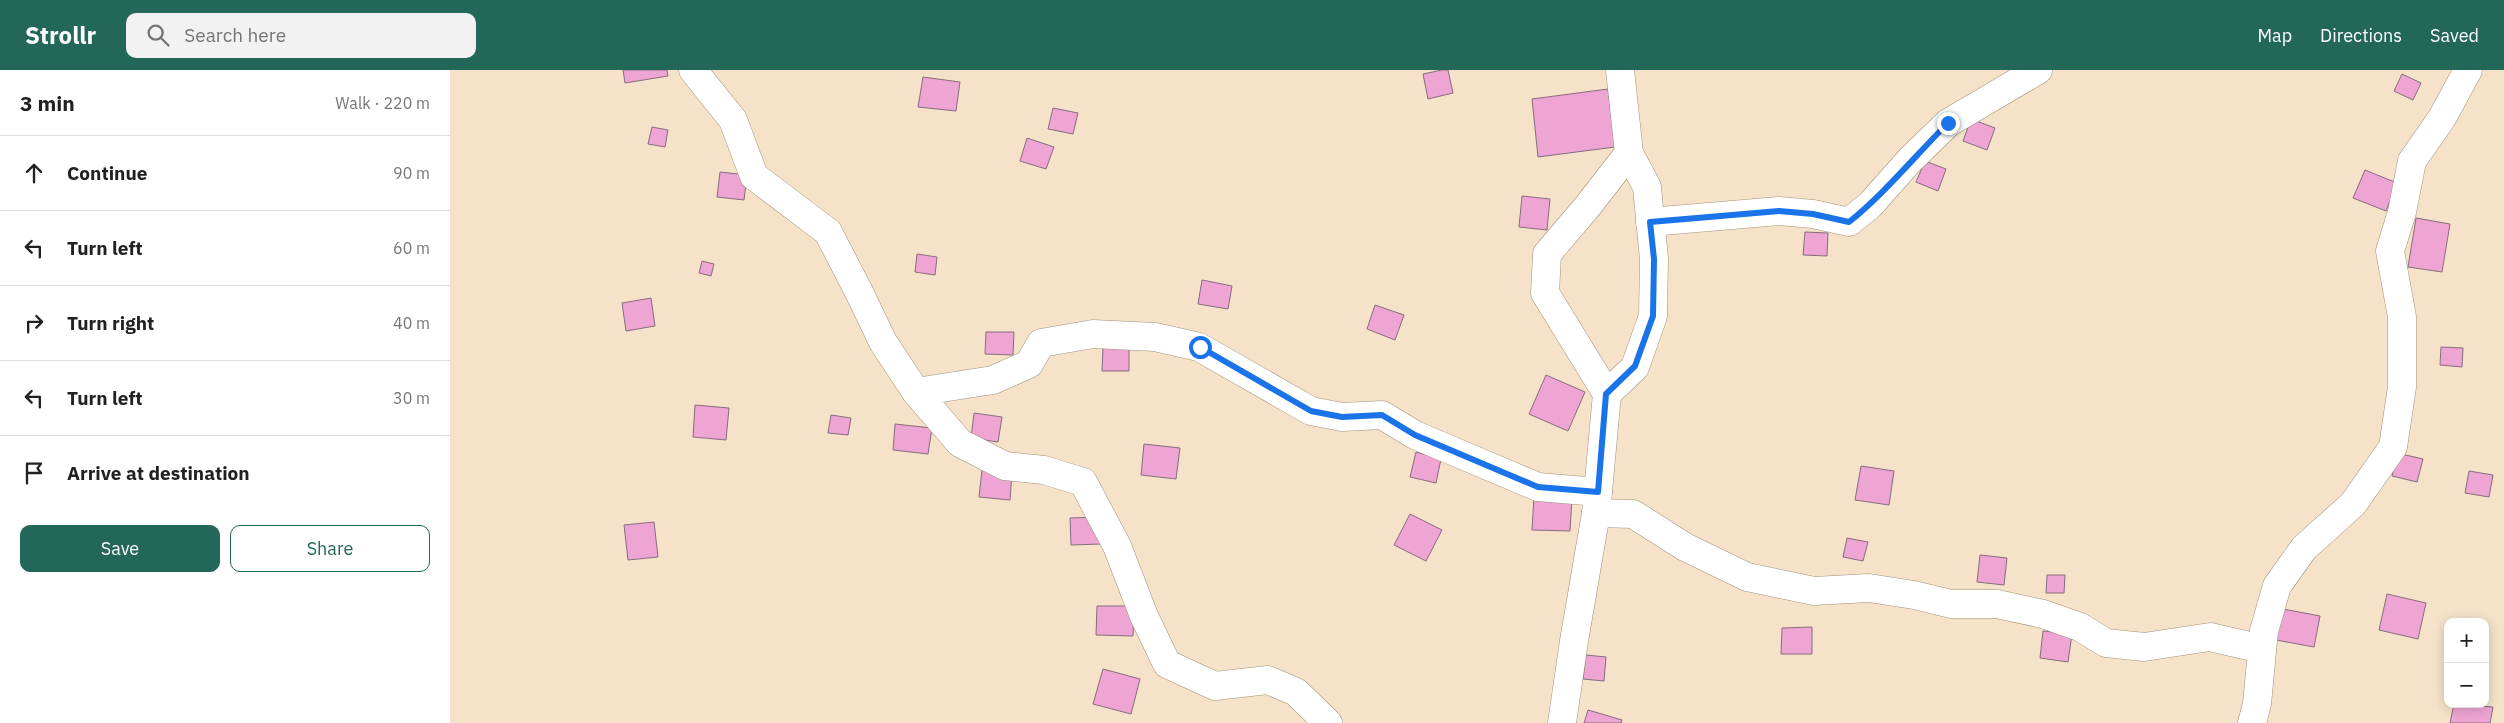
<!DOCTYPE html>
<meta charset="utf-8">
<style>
body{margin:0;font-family:"IBM Plex Sans",sans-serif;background:#f2f2f2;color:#202124}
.controls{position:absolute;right:15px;bottom:15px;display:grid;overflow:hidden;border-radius:10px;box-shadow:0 2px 12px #0003}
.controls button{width:45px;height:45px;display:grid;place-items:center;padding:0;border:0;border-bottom:1px solid #e0e0e0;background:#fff;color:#202124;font:25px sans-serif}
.stop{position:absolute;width:15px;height:15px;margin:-11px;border:4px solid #1a73e8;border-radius:50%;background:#fff}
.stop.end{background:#1a73e8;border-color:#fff;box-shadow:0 1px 5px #0008}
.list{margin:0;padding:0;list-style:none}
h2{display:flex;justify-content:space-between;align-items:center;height:65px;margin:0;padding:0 20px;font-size:21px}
h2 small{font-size:16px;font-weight:400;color:#757577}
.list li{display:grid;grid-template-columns:32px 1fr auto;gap:15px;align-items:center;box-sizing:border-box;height:75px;padding:0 20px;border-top:1px solid #e0e0e0}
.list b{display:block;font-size:19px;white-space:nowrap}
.list em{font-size:16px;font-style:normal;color:#757577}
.actions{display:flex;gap:10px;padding:15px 20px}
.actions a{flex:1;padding:11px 0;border:1px solid #236759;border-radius:10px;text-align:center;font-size:18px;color:#236759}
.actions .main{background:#236759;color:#fff}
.icon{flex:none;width:28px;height:28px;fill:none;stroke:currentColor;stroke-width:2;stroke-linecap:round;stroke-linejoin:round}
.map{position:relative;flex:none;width:2054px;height:653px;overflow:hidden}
header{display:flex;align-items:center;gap:30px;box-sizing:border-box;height:70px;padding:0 25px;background:#236759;color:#fff}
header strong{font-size:24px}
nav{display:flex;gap:28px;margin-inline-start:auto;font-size:18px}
.search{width:350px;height:45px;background:#f2f2f2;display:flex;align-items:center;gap:12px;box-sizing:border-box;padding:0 18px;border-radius:10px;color:#757577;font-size:19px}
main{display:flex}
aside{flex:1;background:#fff}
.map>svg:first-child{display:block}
.building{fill:#eea5d4;stroke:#866d7d}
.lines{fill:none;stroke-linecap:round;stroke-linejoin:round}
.minor-casing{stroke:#a29179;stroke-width:29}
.minor{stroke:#fff;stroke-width:28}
.route{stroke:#1a73e8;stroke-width:6}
</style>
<header>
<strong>Strollr</strong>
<div class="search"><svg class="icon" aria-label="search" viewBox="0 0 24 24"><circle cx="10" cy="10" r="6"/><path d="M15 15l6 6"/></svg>Search here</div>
<nav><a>Map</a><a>Directions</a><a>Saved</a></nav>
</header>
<main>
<aside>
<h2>3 min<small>Walk · 220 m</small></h2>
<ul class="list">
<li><svg class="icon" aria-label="ahead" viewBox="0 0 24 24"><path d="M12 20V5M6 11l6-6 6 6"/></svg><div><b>Continue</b></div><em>90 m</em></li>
<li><svg class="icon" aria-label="left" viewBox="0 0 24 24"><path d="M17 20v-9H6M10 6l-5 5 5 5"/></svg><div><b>Turn left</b></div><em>60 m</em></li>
<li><svg class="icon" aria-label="right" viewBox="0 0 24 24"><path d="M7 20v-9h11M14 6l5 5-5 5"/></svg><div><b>Turn right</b></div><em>40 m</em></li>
<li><svg class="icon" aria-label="left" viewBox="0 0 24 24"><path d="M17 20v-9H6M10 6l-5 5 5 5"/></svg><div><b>Turn left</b></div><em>30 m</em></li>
<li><svg class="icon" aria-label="arrive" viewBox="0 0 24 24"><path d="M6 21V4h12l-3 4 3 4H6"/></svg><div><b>Arrive at destination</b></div></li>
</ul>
<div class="actions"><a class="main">Save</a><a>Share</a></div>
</aside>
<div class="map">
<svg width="2054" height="653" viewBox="0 0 2054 653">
<rect width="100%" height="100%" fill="#f5e2c9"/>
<g class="building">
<polygon points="173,0 217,0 218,6 175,13"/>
<polygon points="992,0 998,0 1003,23 978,29 973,4"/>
<polygon points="1952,4 1971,13 1963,30 1944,21"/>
<polygon points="473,7 510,12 506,41 468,37"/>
<polygon points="1158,19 1165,77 1088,87 1082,29"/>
<polygon points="603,38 628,43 623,64 598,59"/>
<polygon points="1521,49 1545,58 1537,80 1513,71"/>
<polygon points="202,57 218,60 215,77 198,74"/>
<polygon points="577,68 604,77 596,99 570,91"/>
<polygon points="1475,91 1496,99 1488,121 1466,112"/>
<polygon points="1915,100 1947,113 1936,141 1903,128"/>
<polygon points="270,102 297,105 294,130 267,127"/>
<polygon points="1072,126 1100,129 1097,160 1069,157"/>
<polygon points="1966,148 2000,154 1992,202 1958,197"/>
<polygon points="1355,162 1378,163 1377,186 1353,185"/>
<polygon points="467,184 487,187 485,205 465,202"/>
<polygon points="252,191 264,194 261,206 249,203"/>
<polygon points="752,210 782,216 778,239 748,234"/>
<polygon points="201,228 205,256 176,261 172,233"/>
<polygon points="925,235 954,245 945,270 917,259"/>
<polygon points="536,262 564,262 563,285 535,284"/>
<polygon points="653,277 679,278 679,301 652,301"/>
<polygon points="1991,277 2013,278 2012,297 1990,295"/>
<polygon points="1096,305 1135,322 1118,361 1079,344"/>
<polygon points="245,335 279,338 276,370 243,367"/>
<polygon points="524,343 552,347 548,372 521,368"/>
<polygon points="381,345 401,348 398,365 378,363"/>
<polygon points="445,354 482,358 478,384 443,380"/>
<polygon points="694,374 730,378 726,409 691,405"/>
<polygon points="966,382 991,389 986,413 960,407"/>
<polygon points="1947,383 1973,389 1967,412 1942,406"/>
<polygon points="1411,396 1444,401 1439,435 1405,430"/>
<polygon points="532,400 562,402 560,430 529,427"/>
<polygon points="2019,401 2043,405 2039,427 2015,423"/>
<polygon points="1084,426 1122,428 1120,461 1082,460"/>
<polygon points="960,444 992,460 976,491 944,475"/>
<polygon points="650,447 651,474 621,475 620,448"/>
<polygon points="204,452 208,487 178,490 174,455"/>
<polygon points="1397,468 1418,472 1413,491 1393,487"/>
<polygon points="1530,485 1557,488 1554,515 1527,512"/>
<polygon points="1597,505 1615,505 1614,523 1596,523"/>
<polygon points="1937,524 1976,533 1968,569 1929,560"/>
<polygon points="647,536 684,536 683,566 646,565"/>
<polygon points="1833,539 1870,546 1864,577 1826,570"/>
<polygon points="1362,557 1362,584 1331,584 1332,558"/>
<polygon points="1593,561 1622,564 1618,592 1590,588"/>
<polygon points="1136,585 1156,587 1154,611 1133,609"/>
<polygon points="653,599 690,609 681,644 643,634"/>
<polygon points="2004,634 2043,637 2040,653 2000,653"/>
<polygon points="1138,640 1172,650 1171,653 1134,653"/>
</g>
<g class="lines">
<defs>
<g id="minor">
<polyline points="243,0 283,50 304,106 378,162 410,224 433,272 466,322 510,373 555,396 594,400 633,412 667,476 694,546 717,594 765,616 818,610 846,622 878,653"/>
<polyline points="1200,152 1329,141 1363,144 1399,152 1420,135 1460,90 1498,53 1588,0"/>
<polyline points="466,322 543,310 579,294 591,273 643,264 705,267 749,277 861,341 892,347 932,345 965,365 1088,417 1148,422"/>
<polyline points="1157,324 1185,297 1203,246 1204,189 1197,117 1179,83"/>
<polyline points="1146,443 1183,444 1235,477 1297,507 1364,521 1419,518 1464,525 1501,534 1547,534 1593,544 1630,557 1656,573 1694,577 1760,567 1812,579"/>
<polyline points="1112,653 1124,571 1146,443 1157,324 1095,223 1097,184 1137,137 1179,83 1170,0"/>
<polyline points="1802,653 1807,634 1814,561 1827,516 1854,478 1903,434 1943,377 1952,317 1952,247 1940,181 1952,142 1962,91 1992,48 2018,0"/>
</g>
</defs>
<use href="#minor" class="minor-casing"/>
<use href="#minor" class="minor"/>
</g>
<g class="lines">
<path class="route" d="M750,277L861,341L892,347L932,345L965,365L1088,417L1148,422L1156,324L1185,296L1203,246L1204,189L1200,152L1329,141L1363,144L1399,152C1435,123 1465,86 1498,53"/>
</g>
</svg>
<div class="controls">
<button>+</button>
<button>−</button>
</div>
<div class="stop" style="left:750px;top:277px"></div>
<div class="stop end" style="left:1498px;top:53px"></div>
</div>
</main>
